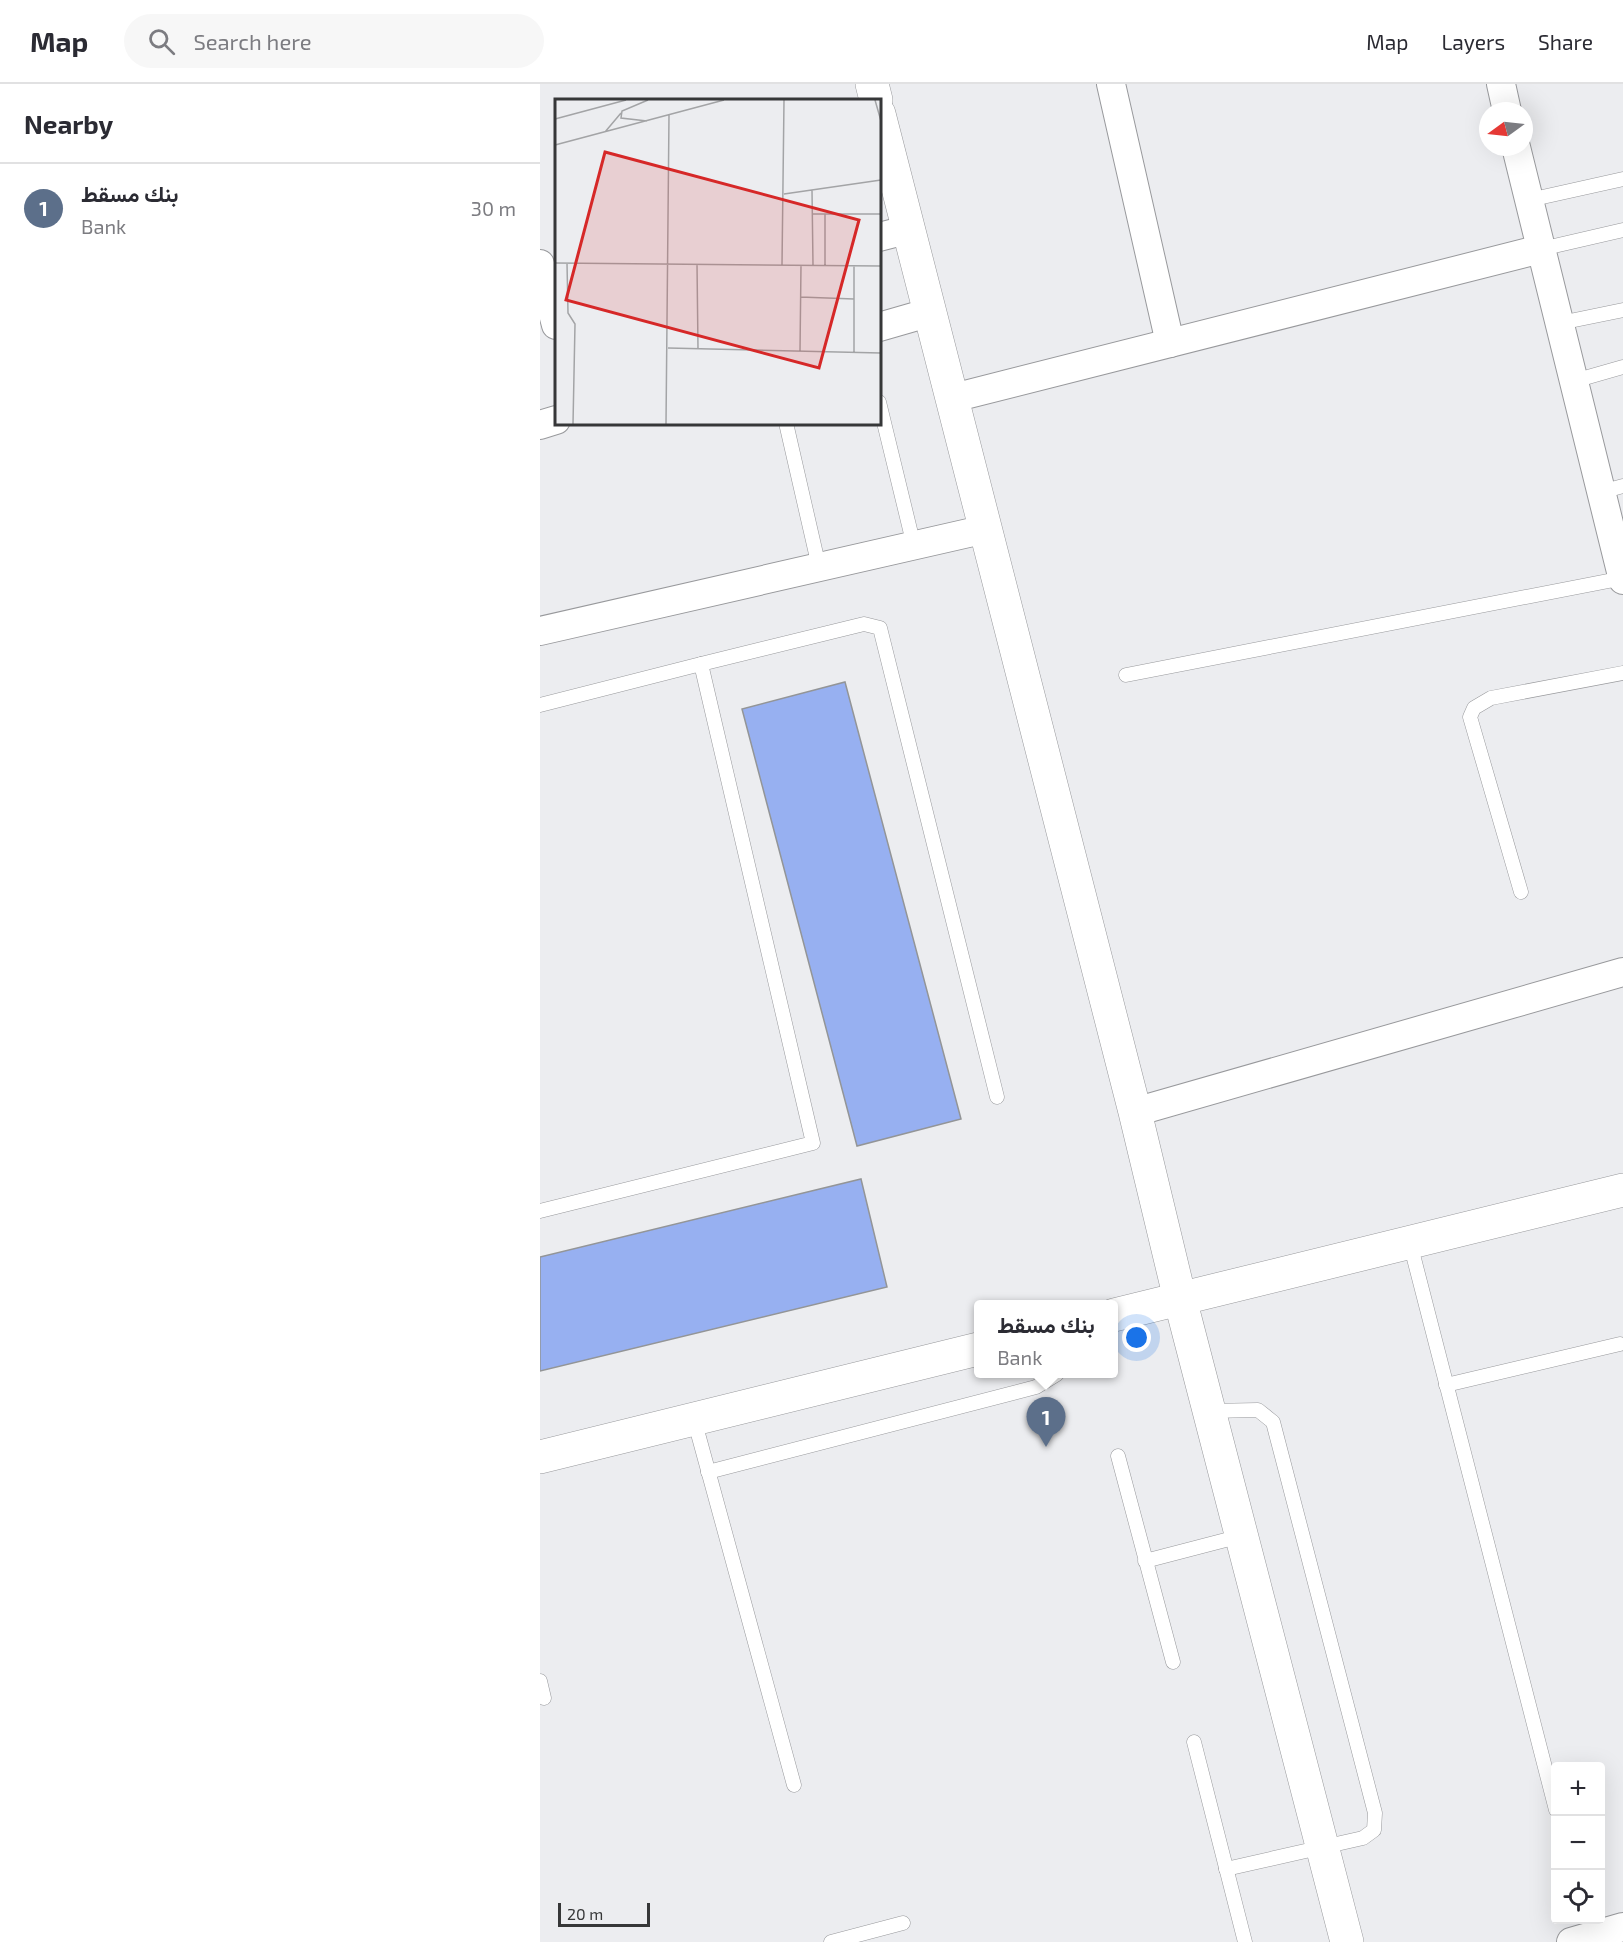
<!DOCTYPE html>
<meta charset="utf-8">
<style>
body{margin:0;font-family:"Exo 2",Vazirmatn,sans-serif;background:#f7f7f7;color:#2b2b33}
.controls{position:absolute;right:18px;bottom:18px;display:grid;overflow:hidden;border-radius:6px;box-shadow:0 6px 24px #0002}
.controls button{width:54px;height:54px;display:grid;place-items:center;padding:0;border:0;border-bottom:2px solid #e1e1e2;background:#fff;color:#2b2b33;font:30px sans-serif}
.compass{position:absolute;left:939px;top:18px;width:54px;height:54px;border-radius:50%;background:#fff;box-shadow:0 6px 24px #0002;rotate:255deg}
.scale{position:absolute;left:18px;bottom:15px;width:92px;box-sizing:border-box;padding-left:6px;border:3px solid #363738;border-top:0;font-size:16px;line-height:21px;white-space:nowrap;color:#363738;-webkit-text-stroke:4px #ecedf0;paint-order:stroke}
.you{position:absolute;left:597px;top:1254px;width:21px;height:21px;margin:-15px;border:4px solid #fff;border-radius:50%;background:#1a73e8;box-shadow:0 0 0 9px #1a73e833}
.badge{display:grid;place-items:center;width:39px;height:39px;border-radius:50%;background:#0f766e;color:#fff;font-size:20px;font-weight:700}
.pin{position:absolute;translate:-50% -50px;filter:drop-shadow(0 2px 3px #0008)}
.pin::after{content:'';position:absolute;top:32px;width:21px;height:18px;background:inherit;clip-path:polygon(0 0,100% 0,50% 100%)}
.popup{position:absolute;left:434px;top:1216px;width:144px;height:78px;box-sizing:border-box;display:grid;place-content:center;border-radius:6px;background:#fff;filter:drop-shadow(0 2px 4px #0005);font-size:20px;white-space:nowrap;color:#7c7c81}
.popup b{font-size:22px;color:#2b2b33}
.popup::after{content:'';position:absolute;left:50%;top:100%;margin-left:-12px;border:12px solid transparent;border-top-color:#fff}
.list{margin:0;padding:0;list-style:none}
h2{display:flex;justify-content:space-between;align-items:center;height:78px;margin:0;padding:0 24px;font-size:26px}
h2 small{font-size:20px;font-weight:400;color:#7c7c81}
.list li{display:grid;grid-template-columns:39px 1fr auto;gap:18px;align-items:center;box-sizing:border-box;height:90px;padding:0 24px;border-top:2px solid #e1e1e2}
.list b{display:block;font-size:22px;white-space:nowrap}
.list p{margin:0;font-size:20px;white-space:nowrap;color:#7c7c81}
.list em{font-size:20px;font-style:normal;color:#7c7c81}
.icon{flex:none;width:33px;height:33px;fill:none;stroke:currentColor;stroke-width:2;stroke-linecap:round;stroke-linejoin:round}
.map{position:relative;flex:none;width:1083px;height:1858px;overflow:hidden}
header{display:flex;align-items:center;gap:36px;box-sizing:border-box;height:84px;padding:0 30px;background:#fff;border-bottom:2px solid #e1e1e2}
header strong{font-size:28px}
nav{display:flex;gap:33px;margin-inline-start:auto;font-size:21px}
.search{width:420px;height:54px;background:#f7f7f7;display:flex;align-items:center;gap:15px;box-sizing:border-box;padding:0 21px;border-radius:33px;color:#7c7c81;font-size:22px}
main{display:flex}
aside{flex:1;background:#fff}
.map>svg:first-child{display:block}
.building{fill:#97b0f1;stroke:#939597;stroke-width:1.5}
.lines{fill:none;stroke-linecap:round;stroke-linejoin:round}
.lane-casing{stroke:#98999c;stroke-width:15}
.street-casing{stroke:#98999c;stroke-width:30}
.secondary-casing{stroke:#98999c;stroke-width:34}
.lane{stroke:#fff;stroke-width:14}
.street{stroke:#fff;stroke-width:28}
.secondary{stroke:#fff;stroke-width:33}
.inset-road{fill:none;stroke:#a3a4a6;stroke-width:1.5}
.view{fill:#d62828;fill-opacity:0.15;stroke:#d62828;stroke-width:3}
.inset-edge{fill:none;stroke:#363738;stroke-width:3}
</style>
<header>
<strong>Map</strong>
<div class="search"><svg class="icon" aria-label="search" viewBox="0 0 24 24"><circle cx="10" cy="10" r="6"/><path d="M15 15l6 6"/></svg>Search here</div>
<nav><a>Map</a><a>Layers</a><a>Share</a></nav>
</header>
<main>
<aside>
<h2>Nearby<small></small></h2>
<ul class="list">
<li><span class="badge" style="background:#5c6f8a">1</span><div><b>بنك مسقط</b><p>Bank</p></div><em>30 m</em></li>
</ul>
</aside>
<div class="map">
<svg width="1083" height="1858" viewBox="0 0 1083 1858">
<rect width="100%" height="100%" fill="#ecedf0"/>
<g class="building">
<polygon points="305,598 421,1035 317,1062 202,625"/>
<polygon points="321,1095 347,1203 0,1287 0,1173"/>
</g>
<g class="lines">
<defs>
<g id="lane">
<polyline points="989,116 1083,95"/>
<polyline points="1001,165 1083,146"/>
<polyline points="1020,239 1083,226"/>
<polyline points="1034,297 1083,283"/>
<polyline points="339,318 374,462"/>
<polyline points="246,339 279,483"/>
<polyline points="1061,408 1083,402"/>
<polyline points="161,580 324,540 340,544 457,1013"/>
<polyline points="586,591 1083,494"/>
<polyline points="0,621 161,580 273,1059 0,1127"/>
<polyline points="981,808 930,633 934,624 951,614 1083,589"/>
<polyline points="870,1159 1016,1726"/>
<polyline points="906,1301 1080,1260"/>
<polyline points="669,1327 718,1326 733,1338 835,1729 834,1746 823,1754 686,1785"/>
<polyline points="154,1335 254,1701"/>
<polyline points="578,1372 633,1578"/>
<polyline points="168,1388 496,1303 517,1290"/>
<polyline points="605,1477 701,1452"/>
<polyline points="0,1597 4,1614"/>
<polyline points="654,1658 705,1858"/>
<polyline points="291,1858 363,1839"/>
</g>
<g id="street">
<polyline points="571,0 630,259"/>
<polyline points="961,0 967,27"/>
<polyline points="976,63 1083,496"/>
<polyline points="339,153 370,145"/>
<polyline points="0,180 16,241"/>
<polyline points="339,243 391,228"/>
<polyline points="413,314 1001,165"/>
<polyline points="0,341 16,336"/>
<polyline points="0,547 446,445"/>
<polyline points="595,1028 1083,888"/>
<polyline points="1031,1858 1083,1843"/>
</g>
<g id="secondary">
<polyline points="332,0 336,16"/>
<polyline points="339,30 595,1028 640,1215 807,1858"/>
<polyline points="574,1231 1083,1106"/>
<polyline points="0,1373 438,1265"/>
</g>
</defs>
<use href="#lane" class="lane-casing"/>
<use href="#street" class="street-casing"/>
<use href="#secondary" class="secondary-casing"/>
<use href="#lane" class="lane"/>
<use href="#street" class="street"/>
<use href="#secondary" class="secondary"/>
</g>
<g transform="translate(15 15)">
<rect width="326" height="326" fill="#ecedf0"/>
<path class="inset-road" d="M320,1L326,22M0,20L71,1M92,22L66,19L67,12L93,1M50,33L66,14M0,46L169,1M257,91L258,166M229,95L326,81M257,115H326M270,115V167M0,164L326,167M12,164L13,214L20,225L18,325M142,165L143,250M227,166L229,1M299,167V253M245,198L299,200M113,249L326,254M245,252L246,166M111,325L114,16"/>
<path class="view" d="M50,53L304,121L264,269L11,201Z"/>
<rect width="326" height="326" class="inset-edge"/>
</g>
</svg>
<div class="controls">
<button>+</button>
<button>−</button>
<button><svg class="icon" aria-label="locate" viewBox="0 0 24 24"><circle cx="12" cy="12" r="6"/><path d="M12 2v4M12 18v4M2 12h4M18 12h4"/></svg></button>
</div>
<svg class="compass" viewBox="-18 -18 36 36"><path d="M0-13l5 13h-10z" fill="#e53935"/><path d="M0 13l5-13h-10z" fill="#7c7c81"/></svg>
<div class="scale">20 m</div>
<div class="you"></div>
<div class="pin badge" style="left:506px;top:1363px;background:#5c6f8a">1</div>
<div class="popup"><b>بنك مسقط</b>Bank</div>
</div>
</main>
